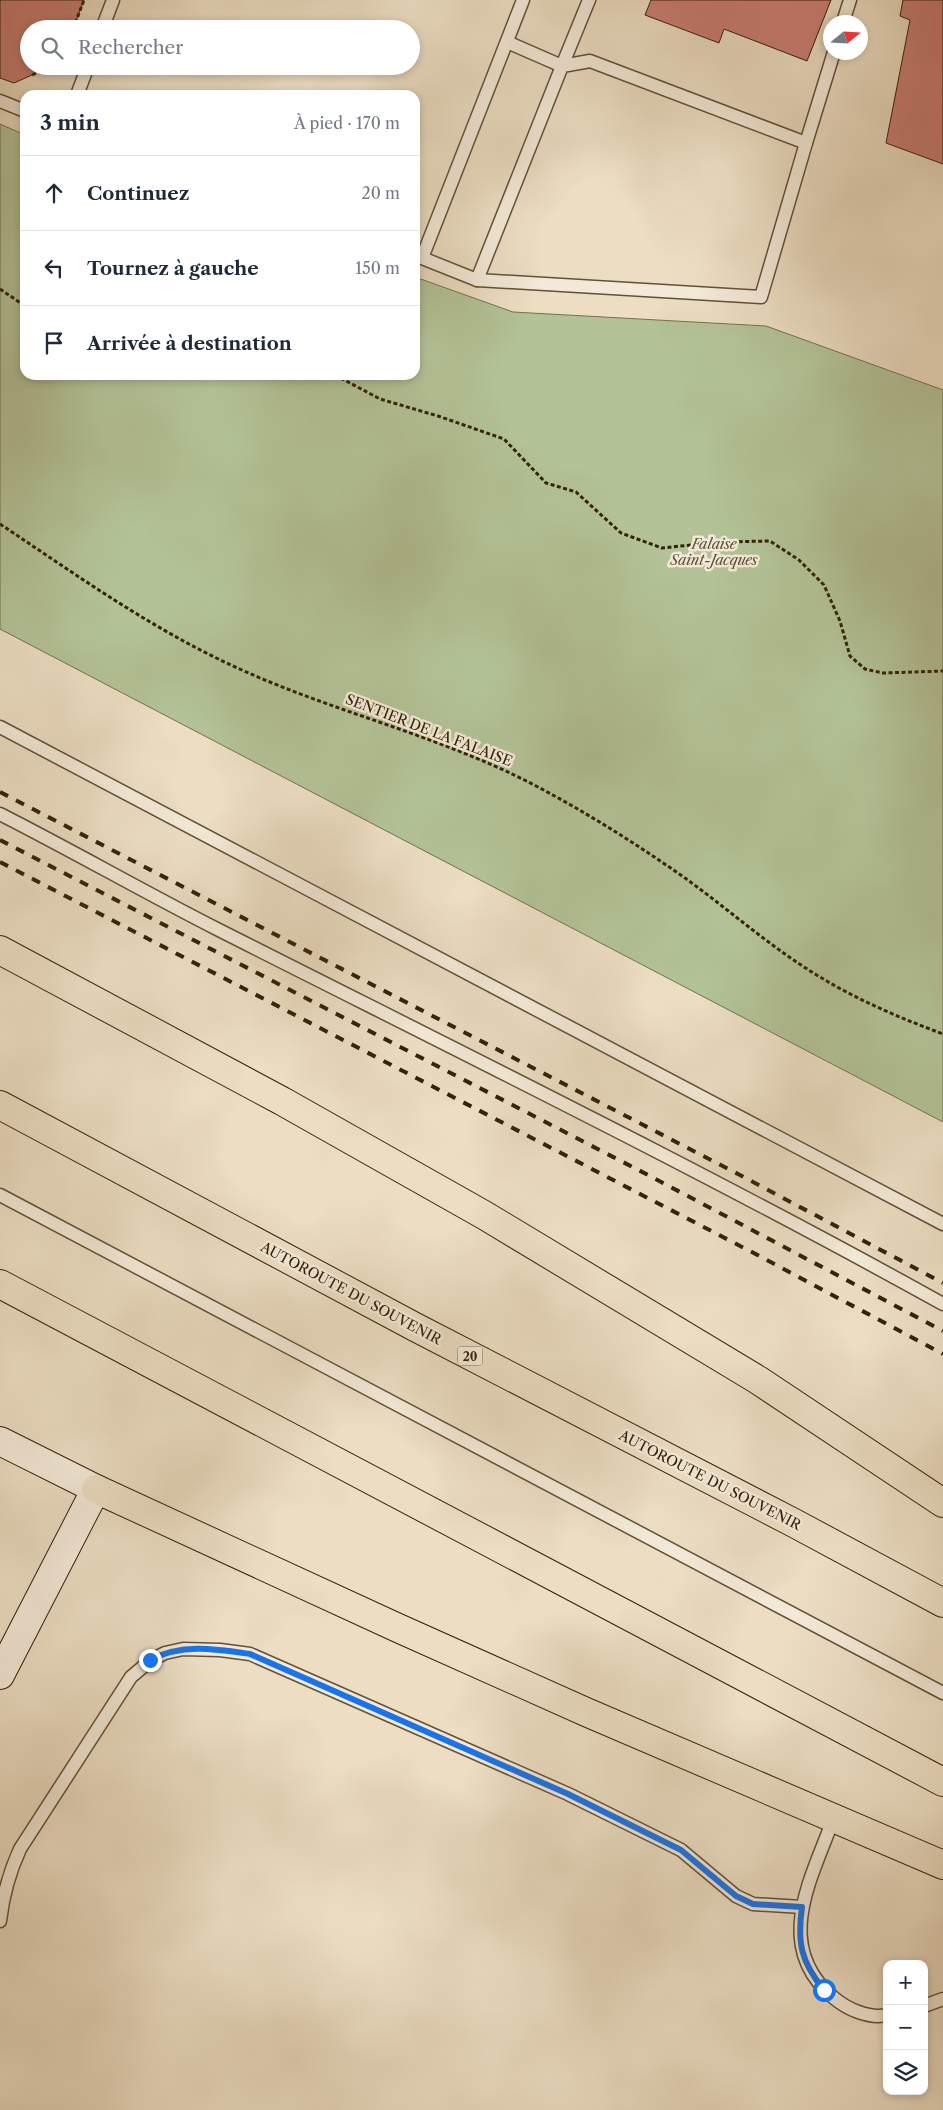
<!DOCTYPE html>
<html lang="fr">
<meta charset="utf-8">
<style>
body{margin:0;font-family:"Libre Caslon Text",serif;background:#f6f6f7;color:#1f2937}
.controls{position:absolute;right:15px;bottom:15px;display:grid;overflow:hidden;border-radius:10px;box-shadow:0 2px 8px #0003}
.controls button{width:45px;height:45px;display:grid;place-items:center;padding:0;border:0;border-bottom:1px solid #e0e1e3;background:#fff;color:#1f2937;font:25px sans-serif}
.compass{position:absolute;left:823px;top:15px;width:45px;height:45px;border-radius:50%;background:#fff;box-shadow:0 2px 8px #0003;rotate:72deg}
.stop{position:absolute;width:15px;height:15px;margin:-11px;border:4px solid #1a73e8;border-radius:50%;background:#fff}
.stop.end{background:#1a73e8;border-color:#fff;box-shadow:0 1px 5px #0008}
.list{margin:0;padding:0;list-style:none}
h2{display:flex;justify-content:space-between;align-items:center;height:65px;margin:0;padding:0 20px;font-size:21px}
h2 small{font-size:16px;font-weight:400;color:#747a83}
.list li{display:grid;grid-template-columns:32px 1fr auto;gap:15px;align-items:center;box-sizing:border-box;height:75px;padding:0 20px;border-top:1px solid #e0e1e3}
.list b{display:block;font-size:19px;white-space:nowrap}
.list em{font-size:16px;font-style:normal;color:#747a83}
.icon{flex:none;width:28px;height:28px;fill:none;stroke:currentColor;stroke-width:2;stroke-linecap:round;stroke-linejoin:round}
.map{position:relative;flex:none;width:943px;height:2110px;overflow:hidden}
.search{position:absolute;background:#fff;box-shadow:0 2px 8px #0003;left:20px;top:20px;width:400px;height:55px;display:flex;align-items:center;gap:12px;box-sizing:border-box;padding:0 18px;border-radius:28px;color:#747a83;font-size:19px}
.panel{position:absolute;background:#fff;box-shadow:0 2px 8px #0003;left:20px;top:90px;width:400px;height:290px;border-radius:15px}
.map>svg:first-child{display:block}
.green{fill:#b3c297;stroke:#73724e}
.building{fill:#c97d73;stroke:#332206}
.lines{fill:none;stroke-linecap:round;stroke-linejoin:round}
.lane-casing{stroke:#615135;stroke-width:15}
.secondary-casing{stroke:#332206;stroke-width:30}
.highway-casing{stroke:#332206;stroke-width:30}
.path{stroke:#332206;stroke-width:3;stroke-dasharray:4 2.5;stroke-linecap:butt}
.lane{stroke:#f3e9d8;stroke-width:12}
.secondary{stroke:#f3e9d8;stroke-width:28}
.highway{stroke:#ecddc3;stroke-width:28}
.rail{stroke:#332206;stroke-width:4;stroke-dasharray:9 9;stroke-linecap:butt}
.route{stroke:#1a73e8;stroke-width:6}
.labels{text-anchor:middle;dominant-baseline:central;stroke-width:5;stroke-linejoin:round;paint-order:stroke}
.shield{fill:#f3e9d8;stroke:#6d5e45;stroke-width:1}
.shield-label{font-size:12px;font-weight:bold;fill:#332206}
.park-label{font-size:14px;font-style:italic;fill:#595232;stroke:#f3e9d8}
.street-label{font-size:14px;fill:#332206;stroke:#f3e9d8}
</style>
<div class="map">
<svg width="943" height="2110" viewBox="0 0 943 2110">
<rect width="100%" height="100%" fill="#ecddc3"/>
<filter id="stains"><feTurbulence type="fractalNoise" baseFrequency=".004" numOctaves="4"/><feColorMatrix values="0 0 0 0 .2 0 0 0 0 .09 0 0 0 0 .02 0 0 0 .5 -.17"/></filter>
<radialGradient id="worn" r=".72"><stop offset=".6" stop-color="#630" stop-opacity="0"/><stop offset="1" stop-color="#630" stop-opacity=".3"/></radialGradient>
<polygon class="green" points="0,124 25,135 25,375 415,375 415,277 513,312 766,326 943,390 943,1122 0,629"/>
<g class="building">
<polygon points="0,0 84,0 73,29 29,29 29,66 52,66 14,83 0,78"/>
<polygon points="651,0 831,0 807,61 724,29 719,43 645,15"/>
<polygon points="903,0 943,0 943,164 886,143 910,20 900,16"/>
</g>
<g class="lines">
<defs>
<g id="lane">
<polyline points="523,0 422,258 477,280 562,66 590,61 806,143 834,52"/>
<polyline points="843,22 850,0"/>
<polyline points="102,29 113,0"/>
<polyline points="507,42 562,66 589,0"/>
<polyline points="77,95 88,66"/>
<polyline points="0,101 25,111"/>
<polyline points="477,280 761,297 806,143"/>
<polyline points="0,727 943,1224"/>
<path d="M0,814C73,851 144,892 217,929C460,1052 705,1172 943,1304"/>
<polyline points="0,1195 943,1693"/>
<path d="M834,1817C812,1878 771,1946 834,1998C847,2009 869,2019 887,2015"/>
<path d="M0,1921C3,1895 9,1873 20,1849L131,1677L151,1660L165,1653L183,1649L220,1650L250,1654L568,1794L681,1850L736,1896L753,1904L802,1907"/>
<polyline points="924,2006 943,1999"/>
</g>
<polyline id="secondary" points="0,1441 96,1489 0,1675"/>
<g id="highway">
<polyline points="0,950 282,1101 484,1215 758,1380 943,1503"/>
<polyline points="0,1105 415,1327 794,1523 943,1603"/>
<polyline points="0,1284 943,1782"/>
<polyline points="96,1489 398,1628 586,1712 943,1865"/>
</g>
</defs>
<use href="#lane" class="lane-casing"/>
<use href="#secondary" class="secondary-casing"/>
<use href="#highway" class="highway-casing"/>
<g class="path">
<polyline points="73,29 84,0"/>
<polyline points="32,75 52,66"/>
<polyline points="0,289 25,306"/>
<polyline points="335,375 380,399 438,416 504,439 546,483 576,492 621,533 662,548 720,542 770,541 799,560 824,585 840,621 850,656 865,669 883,673 943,671"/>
<path d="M0,524C75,574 149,627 231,665C331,712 440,735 538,787C589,814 638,845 685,878C732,912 775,951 825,980C862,1002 903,1019 943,1034"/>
</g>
<use href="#lane" class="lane"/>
<use href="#secondary" class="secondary"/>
<use href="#highway" class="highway"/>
<g class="rail">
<polyline points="0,792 738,1174 943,1283"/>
<polyline points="0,840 648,1175 943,1331"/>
<polyline points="0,862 748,1250 943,1354"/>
</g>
</g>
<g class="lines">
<path class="route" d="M150,1660C182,1643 216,1649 250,1654L568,1794L681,1850L736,1896L753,1904L802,1907C797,1943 801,1962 824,1990"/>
</g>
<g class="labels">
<rect class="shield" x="457.5" y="1346.5" width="25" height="19" rx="4"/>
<g class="shield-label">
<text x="470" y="1356">20</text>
</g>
<g class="park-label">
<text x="714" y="544">Falaise<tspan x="714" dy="16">Saint-Jacques</tspan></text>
</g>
<g class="street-label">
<text transform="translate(429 730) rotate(21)">SENTIER DE LA FALAISE</text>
<text transform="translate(351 1293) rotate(28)">AUTOROUTE DU SOUVENIR</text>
<text transform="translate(710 1480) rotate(27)">AUTOROUTE DU SOUVENIR</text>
</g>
</g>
<rect width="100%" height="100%" filter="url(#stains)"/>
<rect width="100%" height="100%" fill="url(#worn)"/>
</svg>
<div class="controls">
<button>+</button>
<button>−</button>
<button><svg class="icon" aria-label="layers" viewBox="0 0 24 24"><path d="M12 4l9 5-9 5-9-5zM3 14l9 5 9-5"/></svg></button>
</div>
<svg class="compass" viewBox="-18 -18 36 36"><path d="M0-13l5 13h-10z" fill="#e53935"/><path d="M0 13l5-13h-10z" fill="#747a83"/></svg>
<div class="stop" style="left:824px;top:1990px"></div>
<div class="stop end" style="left:150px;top:1660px"></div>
<div class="search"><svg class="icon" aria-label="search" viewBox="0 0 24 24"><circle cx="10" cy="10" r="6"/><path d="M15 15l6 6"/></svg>Rechercher</div>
<section class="panel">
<h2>3 min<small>À pied · 170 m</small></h2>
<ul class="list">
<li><svg class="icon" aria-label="ahead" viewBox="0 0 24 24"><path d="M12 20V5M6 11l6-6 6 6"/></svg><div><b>Continuez</b></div><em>20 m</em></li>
<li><svg class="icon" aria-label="left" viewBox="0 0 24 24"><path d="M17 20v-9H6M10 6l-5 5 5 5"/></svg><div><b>Tournez à gauche</b></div><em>150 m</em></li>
<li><svg class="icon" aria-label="arrive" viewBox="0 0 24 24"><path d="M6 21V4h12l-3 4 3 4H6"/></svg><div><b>Arrivée à destination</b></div></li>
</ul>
</section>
</div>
